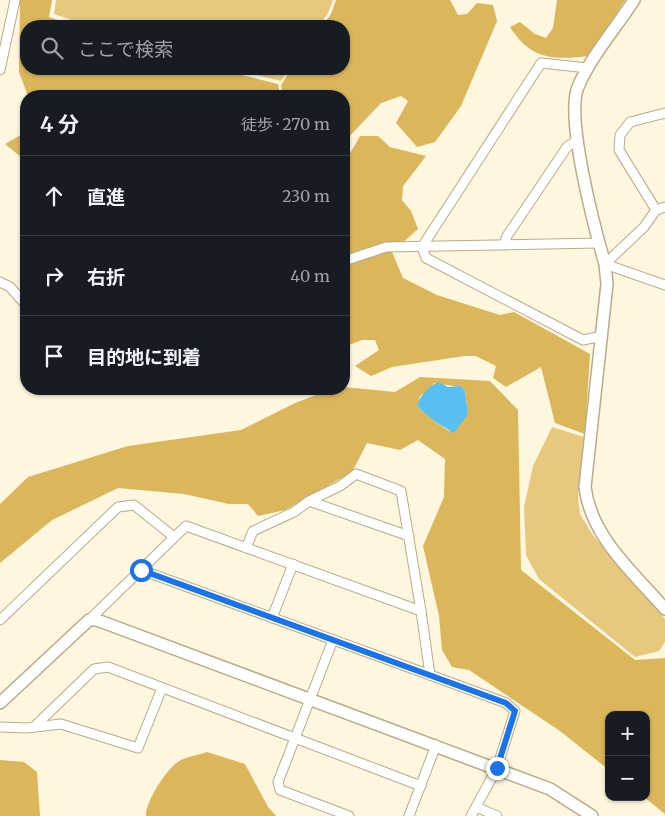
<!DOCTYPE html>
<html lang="ja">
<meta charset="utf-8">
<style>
body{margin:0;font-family:Merriweather,"Noto Sans JP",serif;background:#242831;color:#f1f3f6}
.controls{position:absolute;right:15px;bottom:15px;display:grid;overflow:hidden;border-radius:10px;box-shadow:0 1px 4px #0004}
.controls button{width:45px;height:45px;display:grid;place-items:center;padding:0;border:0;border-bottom:1px solid #363941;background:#171b24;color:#f1f3f6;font:25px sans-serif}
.stop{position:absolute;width:15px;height:15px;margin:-11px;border:4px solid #1a73e8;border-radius:50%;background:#fff}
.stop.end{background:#1a73e8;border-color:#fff;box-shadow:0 1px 5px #0008}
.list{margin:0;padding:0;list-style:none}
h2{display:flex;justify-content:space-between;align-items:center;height:65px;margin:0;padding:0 20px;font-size:21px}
h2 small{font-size:16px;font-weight:400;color:#9ea1a6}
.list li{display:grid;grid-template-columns:32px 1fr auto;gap:15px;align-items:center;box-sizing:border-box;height:80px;padding:0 20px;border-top:1px solid #363941}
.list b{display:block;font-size:19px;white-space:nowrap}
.list em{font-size:16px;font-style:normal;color:#9ea1a6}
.icon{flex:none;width:28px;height:28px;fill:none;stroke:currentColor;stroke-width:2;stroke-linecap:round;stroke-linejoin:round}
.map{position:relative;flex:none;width:665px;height:816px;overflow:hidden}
.search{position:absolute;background:#171b24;box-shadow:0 1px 4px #0004;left:20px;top:20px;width:330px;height:55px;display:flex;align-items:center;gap:12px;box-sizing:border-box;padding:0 18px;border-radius:20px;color:#9ea1a6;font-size:19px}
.panel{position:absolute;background:#171b24;box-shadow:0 1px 4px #0004;left:20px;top:90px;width:330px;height:305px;border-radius:20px}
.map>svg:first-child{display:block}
.green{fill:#e7c87c}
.forest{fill:#dbb65a;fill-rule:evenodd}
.water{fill:#57c0f0}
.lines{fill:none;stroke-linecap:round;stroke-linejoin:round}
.minor-casing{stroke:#baab89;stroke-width:11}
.tertiary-casing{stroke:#baab89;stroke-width:14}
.minor{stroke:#fff;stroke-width:9}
.tertiary{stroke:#fff;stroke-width:11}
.route{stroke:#1a73e8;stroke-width:6}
</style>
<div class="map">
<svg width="665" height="816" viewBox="0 0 665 816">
<rect width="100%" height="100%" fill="#fff6e0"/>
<g class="green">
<polygon points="56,0 333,0 328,13 319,26 89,26 54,14"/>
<polygon points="231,69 289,69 281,81"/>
<polygon points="552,427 584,437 578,498 580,514 592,534 665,619 665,642 659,651 635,657 539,579 526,555 524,507 533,466"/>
</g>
<g class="forest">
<polygon points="20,0 52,0 49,17 75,26 26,26 26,69 218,69 278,84 280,96 28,96 19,72"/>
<polygon points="336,0 450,0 458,15 467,14 477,3 493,5 497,21 461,106 435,142 417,147 396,123 408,101 401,96 381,103 344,142 344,96 283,96 281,85 291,69 344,69 344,26 322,26 331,14"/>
<path d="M557,0H625L589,56C553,60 531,60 510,27L520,22L535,34L546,38L553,28Z"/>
<polygon points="21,135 26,135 26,161 5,144"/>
<polygon points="360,136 378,136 390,147 426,156 403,186 402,200 411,211 418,229 392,252 403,278 437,295 500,315 514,312 590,354 585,434 555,423 541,367 506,387 493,378 496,366 476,356 464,356 392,367 371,376 355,366 379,350 375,340 362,340 344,347 344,164"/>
<path d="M420,377L490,381L518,410L521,570L635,660L665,658V814L644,797H646V715H609V770L560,731L469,670L452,667L442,650L439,616L423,546L444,497L445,459L418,440L400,450L367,443L352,472L285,510L258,516L248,504H229L184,494L118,488L52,520L0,563V504L28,477L128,446L241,430L295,403L332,389L344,387L395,392ZM434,383L460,387L465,391L468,414L449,431L434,421L418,407L420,396L429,390Z"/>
<path d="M207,752L245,764L268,807L276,816H146C145,802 168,766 181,760C189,756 199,755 207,752Z"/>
<polygon points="0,760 24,762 37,772 40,816 0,816"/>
</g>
<path class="water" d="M439,382L448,387L460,386L465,391L468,414L454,433L434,421L418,407C417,398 431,384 439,382Z"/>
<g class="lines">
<defs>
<g id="minor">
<polyline points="0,70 15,0"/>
<polyline points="665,207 656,210 644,227 605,264 665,285"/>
<polyline points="656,210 619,150 620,135 630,122 665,113"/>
<polyline points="504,245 507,236 567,147 577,140"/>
<polyline points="422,247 541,63 588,68"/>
<polyline points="422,247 426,258 583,340 602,336"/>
<polyline points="344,261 386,247 599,243"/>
<polyline points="0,282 10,287 26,305"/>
<polyline points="309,501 409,536"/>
<polyline points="246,548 253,531 294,512 309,501 340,486 356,474 401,491 421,611"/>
<polyline points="141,570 430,675"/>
<polyline points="272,618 293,564"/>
<polyline points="0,620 118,507 134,505 174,537"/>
<polyline points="89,620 186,526 421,611 430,675 506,703 515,711 497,768 471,816"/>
<polyline points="333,640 278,782 280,790 349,816"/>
<polyline points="36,725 94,669 108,667 421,786"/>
<polyline points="0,727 27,728 61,724 138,748 162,688"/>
<polyline points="476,807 497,816"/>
<polyline points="409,816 436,745"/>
</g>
<g id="tertiary">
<path d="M634,0C616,28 591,56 578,87C565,117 595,230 605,264L607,284L585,487C591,537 633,572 665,609"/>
<polyline points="0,703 89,620 97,620 550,789 592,816"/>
</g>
</defs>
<use href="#minor" class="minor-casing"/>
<use href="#tertiary" class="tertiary-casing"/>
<use href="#minor" class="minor"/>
<use href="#tertiary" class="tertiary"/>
</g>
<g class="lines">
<polyline class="route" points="141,570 506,703 515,711 497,768"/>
</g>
</svg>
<div class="controls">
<button>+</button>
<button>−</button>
</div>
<div class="stop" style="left:141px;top:570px"></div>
<div class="stop end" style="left:497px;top:768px"></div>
<div class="search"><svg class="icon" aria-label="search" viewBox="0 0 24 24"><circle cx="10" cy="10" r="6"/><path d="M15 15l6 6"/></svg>ここで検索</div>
<section class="panel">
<h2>4 分<small>徒歩 · 270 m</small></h2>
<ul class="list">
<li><svg class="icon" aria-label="ahead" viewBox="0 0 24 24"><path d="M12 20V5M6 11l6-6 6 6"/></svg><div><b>直進</b></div><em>230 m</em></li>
<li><svg class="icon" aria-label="right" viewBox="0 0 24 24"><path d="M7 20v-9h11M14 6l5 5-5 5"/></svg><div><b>右折</b></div><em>40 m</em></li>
<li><svg class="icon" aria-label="arrive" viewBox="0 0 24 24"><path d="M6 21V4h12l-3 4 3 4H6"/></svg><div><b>目的地に到着</b></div></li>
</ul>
</section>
</div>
